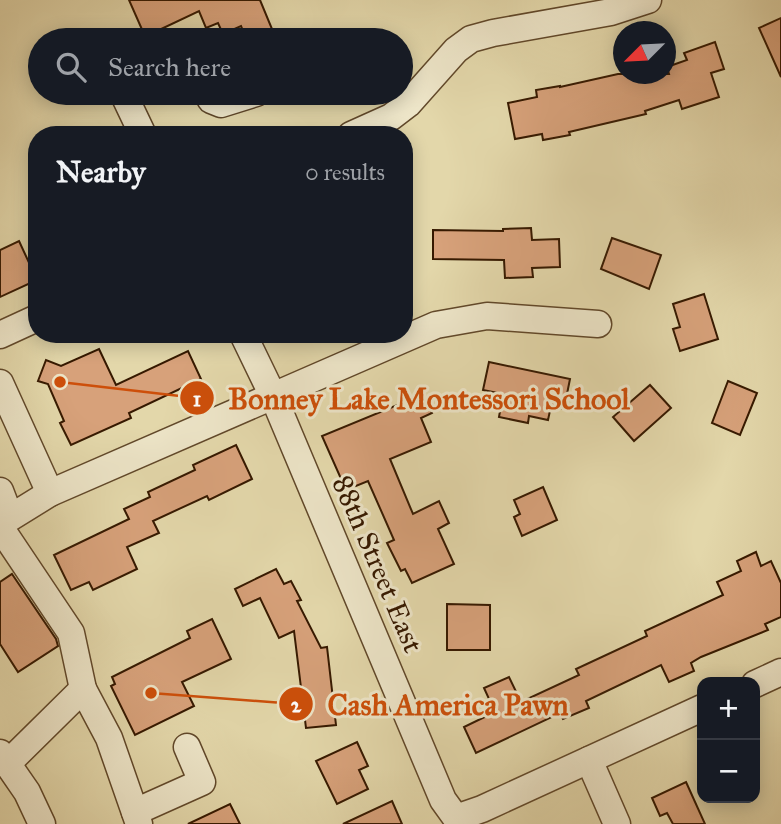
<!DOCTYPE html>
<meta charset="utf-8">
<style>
body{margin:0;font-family:"IM FELL Great Primer",serif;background:#20242c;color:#f1f3f6}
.controls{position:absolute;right:21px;bottom:21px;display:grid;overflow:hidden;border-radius:14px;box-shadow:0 4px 18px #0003}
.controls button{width:63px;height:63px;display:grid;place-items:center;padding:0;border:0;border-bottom:2px solid #363941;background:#171b24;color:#f1f3f6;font:35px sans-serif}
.compass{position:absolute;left:613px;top:21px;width:63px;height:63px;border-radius:50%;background:#171b24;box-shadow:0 4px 18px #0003;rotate:246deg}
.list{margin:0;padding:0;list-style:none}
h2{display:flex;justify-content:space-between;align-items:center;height:91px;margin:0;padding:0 28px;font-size:30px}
h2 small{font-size:23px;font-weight:400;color:#9ea1a6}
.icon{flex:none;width:38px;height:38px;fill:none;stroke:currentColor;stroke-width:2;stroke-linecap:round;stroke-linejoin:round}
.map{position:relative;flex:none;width:781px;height:824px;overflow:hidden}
.search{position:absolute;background:#171b24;box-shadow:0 4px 18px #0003;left:28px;top:28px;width:385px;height:77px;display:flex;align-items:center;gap:18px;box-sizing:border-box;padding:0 24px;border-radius:38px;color:#9ea1a6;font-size:26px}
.panel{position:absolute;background:#171b24;box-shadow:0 4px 18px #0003;left:28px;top:126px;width:385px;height:217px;border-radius:28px}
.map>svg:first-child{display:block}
.building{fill:#d7a17a;stroke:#361900;stroke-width:2}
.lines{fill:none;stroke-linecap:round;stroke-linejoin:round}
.minor-casing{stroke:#61482a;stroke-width:29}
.minor{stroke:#ede5c8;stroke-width:26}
.labels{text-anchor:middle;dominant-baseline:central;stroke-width:6;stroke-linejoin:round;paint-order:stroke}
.street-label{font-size:28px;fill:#361900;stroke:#ede5c8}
.leader{fill:none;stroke:#cd4f0a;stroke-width:2.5}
.callout-dot{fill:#cd4f0a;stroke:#ede5c8;stroke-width:2.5}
.mark-label{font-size:21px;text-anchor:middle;font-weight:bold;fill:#fff}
.callout-label{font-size:30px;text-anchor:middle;font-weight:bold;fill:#cd4f0a;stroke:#ede5c8;stroke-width:6;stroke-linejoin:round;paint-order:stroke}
</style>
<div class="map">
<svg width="781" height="824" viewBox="0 0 781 824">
<rect width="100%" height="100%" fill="#e3d7aa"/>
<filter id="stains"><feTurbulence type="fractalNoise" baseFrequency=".00286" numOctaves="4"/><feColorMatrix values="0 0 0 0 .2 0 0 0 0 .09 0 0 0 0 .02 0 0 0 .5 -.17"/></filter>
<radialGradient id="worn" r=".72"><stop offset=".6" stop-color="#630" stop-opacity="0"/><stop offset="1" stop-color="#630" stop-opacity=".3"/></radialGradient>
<g class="building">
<polygon points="129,0 260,0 272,29 247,40 241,26 223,34 218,23 206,28 199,11 157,31 144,34"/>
<polygon points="781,18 781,77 759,28"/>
<polygon points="715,42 724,69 711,73 719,97 682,109 679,100 645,111 646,114 569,132 570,135 543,140 542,134 515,139 508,103 537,97 536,90 560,86 560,87 618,74 669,74 667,67 687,60 684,53"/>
<polygon points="531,228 532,240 559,239 560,267 532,268 533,277 505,278 504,260 433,259 433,230 503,231 503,229"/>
<polygon points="612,238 661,255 649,289 601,269"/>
<polygon points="19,241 37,280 0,297 0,250"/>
<polygon points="704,294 718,339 680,351 673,329 680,327 673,304"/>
<polygon points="99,349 116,385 188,351 201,379 129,413 131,418 71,445 60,423 64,421 48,384 38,381 46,360 61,366"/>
<polygon points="489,362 570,379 564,409 551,406 548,420 529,416 528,423 499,417 503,394 483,390"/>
<polygon points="728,381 757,393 740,435 712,423"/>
<polygon points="650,385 671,408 634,441 613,417"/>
<polygon points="424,394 432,413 421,418 431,442 390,459 413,514 439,501 449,523 438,529 454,564 412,583 405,569 401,571 387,543 394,540 368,481 346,490 322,436"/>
<polygon points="236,445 252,479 209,500 207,496 153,521 159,533 127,547 137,569 93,590 89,582 71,590 54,555 129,519 124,509 150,497 148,492 195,470 193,465"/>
<polygon points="543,487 557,520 522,536 514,517 520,514 514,500"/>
<polygon points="756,552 761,566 771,561 781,583 781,617 765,624 768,630 701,657 691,663 694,671 669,682 661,665 586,701 589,708 563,719 560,713 476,753 464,727 495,712 484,688 509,677 521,702 579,675 576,669 647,636 645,631 723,595 717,582 741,571 737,561"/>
<polygon points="276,569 284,584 291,581 301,600 297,601 321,648 327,647 336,725 306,728 294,631 279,638 260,598 243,606 235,589"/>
<polygon points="12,574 56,639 58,646 18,672 0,644 0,582"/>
<polygon points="447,604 490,605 490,650 447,650"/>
<polygon points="212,619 231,659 182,682 194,706 135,735 111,686 115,684 112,677 190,638 187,631"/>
<polygon points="357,742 368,766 359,770 368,789 337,804 316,761"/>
<polygon points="686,782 705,824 673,824 667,813 660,816 652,798"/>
<polygon points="392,801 402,824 343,824"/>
<polygon points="230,804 240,824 188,824"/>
</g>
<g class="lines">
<defs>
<g id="minor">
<polyline points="123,93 143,135"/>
<polyline points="207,93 211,100 221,104 256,93"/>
<polyline points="351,135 391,117 408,104 456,50 471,39 493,33 611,12 648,0"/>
<polyline points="243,334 273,396 443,800 456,818 482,809 702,708"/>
<polyline points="0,335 37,318"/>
<polyline points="0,383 50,493"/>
<polyline points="0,491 10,517"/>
<polyline points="0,524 50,493 436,325 487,316 598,324"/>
<polyline points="0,527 71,633 83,689"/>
<polyline points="755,684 781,672"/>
<polyline points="0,753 27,792 42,824"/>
<polyline points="589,760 617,824"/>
<polyline points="8,763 83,689 109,738 139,824"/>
<polyline points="135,812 202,782 187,747"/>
</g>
</defs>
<use href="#minor" class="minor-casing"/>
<use href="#minor" class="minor"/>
</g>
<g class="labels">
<g class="street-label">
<text transform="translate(378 564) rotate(67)">88th Street East</text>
</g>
</g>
<path class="leader" d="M60 382L197 398M151 693L296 704"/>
<g class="callout-dot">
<circle cx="60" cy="382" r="7"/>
<circle cx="151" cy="693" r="7"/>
<circle cx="197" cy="398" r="18"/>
<circle cx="296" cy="704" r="18"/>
</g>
<g class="mark-label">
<text x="197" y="406">1</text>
<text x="296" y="712">2</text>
</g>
<g class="callout-label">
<text x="429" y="409">Bonney Lake Montessori School</text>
<text x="448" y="715">Cash America Pawn</text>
</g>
<rect width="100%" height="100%" filter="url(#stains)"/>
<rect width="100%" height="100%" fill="url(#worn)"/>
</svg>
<div class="controls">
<button>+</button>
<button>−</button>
</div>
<svg class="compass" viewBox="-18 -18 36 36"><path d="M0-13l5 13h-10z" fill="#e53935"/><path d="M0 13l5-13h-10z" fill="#9ea1a6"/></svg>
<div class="search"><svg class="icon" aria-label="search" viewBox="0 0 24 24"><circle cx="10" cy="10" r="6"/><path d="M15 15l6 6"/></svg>Search here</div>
<section class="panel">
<h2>Nearby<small>0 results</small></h2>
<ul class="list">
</ul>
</section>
</div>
